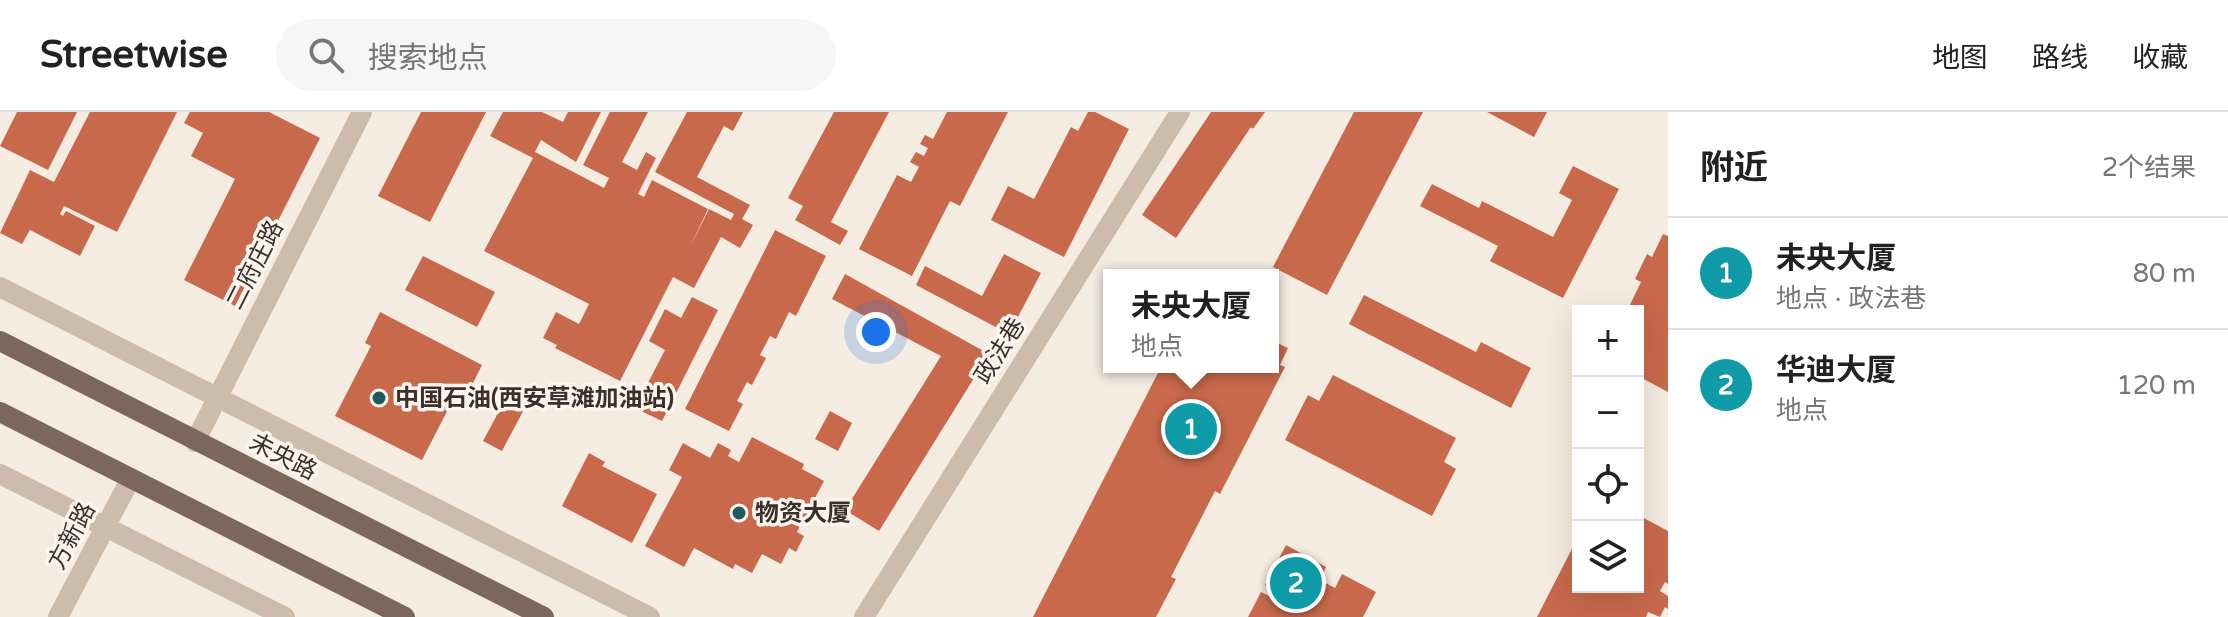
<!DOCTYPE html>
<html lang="zh">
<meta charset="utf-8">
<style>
body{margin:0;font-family:"Varela Round","Noto Sans SC",sans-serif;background:#f6f6f6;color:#222}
.controls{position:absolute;right:24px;bottom:24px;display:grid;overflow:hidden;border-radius:0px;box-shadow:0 8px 32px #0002}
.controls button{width:72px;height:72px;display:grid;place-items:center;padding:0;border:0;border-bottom:2px solid #e0e0e0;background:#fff;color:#222;font:40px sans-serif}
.you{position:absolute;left:876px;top:220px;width:28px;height:28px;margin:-20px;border:6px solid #fff;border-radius:50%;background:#1a73e8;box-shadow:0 0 0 12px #1a73e833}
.badge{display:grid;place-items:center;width:52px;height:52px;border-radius:50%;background:#1a73e8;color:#fff;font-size:26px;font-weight:700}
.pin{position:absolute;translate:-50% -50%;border:4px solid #fff;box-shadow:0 2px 8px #0006}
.popup{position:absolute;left:1103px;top:157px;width:176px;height:104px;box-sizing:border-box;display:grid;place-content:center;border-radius:0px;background:#fff;filter:drop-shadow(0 2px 6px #0005);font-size:26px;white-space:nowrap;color:#767676}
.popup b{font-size:30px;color:#222}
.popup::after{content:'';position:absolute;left:50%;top:100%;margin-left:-16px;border:16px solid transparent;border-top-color:#fff}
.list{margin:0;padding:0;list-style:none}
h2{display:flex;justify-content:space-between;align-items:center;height:104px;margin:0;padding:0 32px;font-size:34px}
h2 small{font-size:26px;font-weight:400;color:#767676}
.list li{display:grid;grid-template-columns:52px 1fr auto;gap:24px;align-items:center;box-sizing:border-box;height:112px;padding:0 32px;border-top:2px solid #e0e0e0}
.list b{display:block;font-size:30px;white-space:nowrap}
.list p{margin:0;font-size:26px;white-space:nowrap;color:#767676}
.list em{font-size:26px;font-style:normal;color:#767676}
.icon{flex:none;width:44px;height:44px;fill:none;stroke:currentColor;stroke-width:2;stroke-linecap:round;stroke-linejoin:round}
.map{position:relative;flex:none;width:1668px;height:505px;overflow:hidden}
header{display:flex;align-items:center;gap:48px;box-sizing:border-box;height:112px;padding:0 40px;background:#fff;border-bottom:2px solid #e0e0e0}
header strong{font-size:38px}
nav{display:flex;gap:44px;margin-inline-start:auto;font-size:28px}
.search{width:560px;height:72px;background:#f6f6f6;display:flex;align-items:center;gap:20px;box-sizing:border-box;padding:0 28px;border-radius:44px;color:#767676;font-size:30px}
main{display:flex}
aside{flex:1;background:#fff}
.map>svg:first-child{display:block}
.building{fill:#c8694b}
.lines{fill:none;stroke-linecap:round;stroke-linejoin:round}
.minor{stroke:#cdbbac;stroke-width:20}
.major{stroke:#7d675c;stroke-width:20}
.poi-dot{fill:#1f5a5e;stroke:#fbf5ee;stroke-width:3}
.labels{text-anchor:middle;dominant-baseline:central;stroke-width:7;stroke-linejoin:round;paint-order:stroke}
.street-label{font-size:24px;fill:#3b302b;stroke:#fbf5ee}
.poi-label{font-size:24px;font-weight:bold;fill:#3b302b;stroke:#fbf5ee;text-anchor:start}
</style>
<header>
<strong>Streetwise</strong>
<div class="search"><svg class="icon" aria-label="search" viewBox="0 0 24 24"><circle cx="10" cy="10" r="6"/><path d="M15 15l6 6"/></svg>搜索地点</div>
<nav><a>地图</a><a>路线</a><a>收藏</a></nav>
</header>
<main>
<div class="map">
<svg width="1668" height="505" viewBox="0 0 1668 505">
<rect width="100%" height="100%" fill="#f4ebe1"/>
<g class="building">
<polygon points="17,0 77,0 48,58 0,34"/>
<polygon points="90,0 177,0 117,120 64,94 60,102 63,104 66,99 95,114 80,144 30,118 22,132 0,121 30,58 54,70"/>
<polygon points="190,0 269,0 320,26 235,194 184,168 235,67 191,44 203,21 184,11"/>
<polygon points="421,0 486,0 430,110 378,84"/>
<polygon points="503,0 542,0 563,10 568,0 601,0 576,50 541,28 535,40 604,76 609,66 583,53 610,0 648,0 622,50 637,58 646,40 656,46 638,82 644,85 652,68 708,97 690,135 709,97 731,108 734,102 655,60 687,0 743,0 733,19 724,14 697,65 750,93 742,107 753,113 740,136 721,125 694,176 673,165 620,269 555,236 557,233 543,226 556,200 579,212 589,192 484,139 533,46 490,24"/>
<polygon points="834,0 889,0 831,110 848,119 840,133 795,108 803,94 788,86"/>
<polygon points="947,0 1008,0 960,94 950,89 912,164 859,137 897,63 911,70 919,55 910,50 916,40 924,44 928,36 920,32 925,23 933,27"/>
<polygon points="1088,0 1095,0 1129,17 1064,145 991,108 1008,74 1034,87 1071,15 1078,19"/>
<polygon points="1211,0 1265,0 1253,17 1251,15 1176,126 1142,103"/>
<polygon points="1354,0 1423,0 1327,183 1273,155"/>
<polygon points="1487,0 1547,0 1534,25"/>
<polygon points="1573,54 1619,77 1563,186 1490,149 1498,134 1420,94 1432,72 1479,96 1482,89 1553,125 1572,88 1559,81"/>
<polygon points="775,118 826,144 796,204 789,200 776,227 770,224 760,243 766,246 752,273 747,270 737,289 743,292 729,319 685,297"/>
<polygon points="1663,122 1668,124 1668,280 1638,264 1638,199 1627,199 1641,170 1635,167 1647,142 1652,145"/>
<polygon points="1004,142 1041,161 1009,222 916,173 925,154 982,184"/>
<polygon points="423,144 495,180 477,215 405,178"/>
<polygon points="845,162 989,242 879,419 845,398 941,244 832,187"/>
<polygon points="1364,183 1476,240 1481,230 1531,256 1511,296 1349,212"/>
<polygon points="692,185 718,198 662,309 635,296 665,238 649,229 665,197 681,206"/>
<polygon points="380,200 482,253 467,283 458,278 422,348 335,304 371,234 365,231"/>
<polygon points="1273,229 1288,236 1280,253 1285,255 1220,382 1215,379 1171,465 1176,467 1156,505 1033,505 1161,255 1273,255"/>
<polygon points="1333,263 1456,326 1444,350 1456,357 1432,404 1285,328 1308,283 1319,289"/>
<polygon points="512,275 530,286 502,339 483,329"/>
<polygon points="830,299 852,311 838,339 815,327"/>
<polygon points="752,325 804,352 802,357 824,369 814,388 821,392 809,414 802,410 797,420 804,424 796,440 789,436 781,452 762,442 752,461 735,452 733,457 694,436 684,455 645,434 682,365 669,358 683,331 710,346 718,331 731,338 728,344 739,350"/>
<polygon points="589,341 605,350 602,354 657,382 632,431 562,394"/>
<polygon points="1638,403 1668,419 1668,472 1665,470 1660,479 1668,484 1668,497 1665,495 1660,505 1648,500 1646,505 1537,505 1578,425 1578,475 1638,475"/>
<polygon points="1286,433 1326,455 1320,468 1335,476 1342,462 1376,480 1363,505 1248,505 1261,480 1273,486 1276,479 1265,473"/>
</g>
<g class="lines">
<g class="minor">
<polyline points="0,175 650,505"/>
<polyline points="195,330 362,0"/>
<polyline points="0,362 285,505"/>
<polyline points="58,505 131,366"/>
<polyline points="864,505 1180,0"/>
</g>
<g class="major">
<polyline points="0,229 544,505"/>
<polyline points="0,300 405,505"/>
</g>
</g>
<g class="poi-dot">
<circle cx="379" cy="286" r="8"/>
<circle cx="739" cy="401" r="8"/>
</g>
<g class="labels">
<g class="street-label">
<text transform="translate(255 153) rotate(-63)">二府庄路</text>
<text transform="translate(1000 239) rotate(-58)">政法巷</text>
<text transform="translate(283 345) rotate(27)">未央路</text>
<text transform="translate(72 424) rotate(-62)">方新路</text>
</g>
<g class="poi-label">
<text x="395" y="286">中国石油(西安草滩加油站)</text>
<text x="755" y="401">物资大厦</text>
</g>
</g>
</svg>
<div class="controls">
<button>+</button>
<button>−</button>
<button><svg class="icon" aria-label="locate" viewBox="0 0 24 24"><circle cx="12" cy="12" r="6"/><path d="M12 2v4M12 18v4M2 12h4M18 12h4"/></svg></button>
<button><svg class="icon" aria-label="layers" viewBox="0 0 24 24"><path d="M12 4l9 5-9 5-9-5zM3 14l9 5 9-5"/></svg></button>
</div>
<div class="you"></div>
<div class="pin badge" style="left:1191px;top:317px;background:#0f9aa8">1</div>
<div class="popup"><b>未央大厦</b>地点</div>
<div class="pin badge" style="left:1296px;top:471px;background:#0f9aa8">2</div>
</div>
<aside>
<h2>附近<small>2个结果</small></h2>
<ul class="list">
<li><span class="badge" style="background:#0f9aa8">1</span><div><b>未央大厦</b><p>地点 · 政法巷</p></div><em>80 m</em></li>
<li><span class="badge" style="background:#0f9aa8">2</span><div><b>华迪大厦</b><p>地点</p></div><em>120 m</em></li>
</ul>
</aside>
</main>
